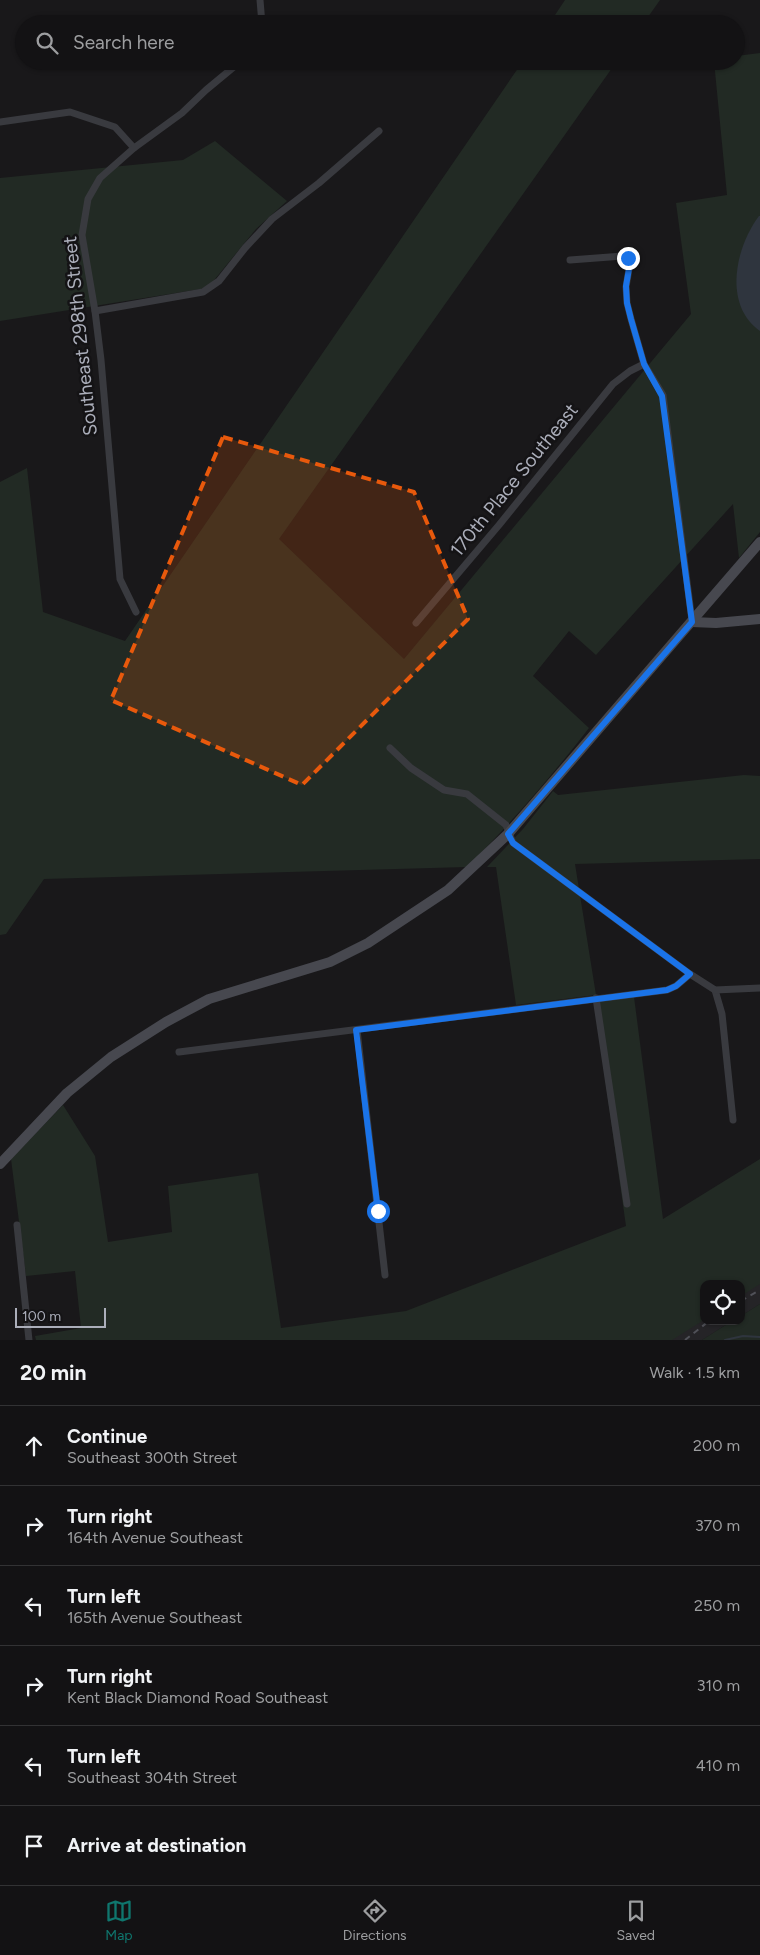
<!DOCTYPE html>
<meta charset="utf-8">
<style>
body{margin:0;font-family:Figtree,sans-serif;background:#1c1b1d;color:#f1f3f6}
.controls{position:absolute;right:15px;bottom:15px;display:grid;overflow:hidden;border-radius:10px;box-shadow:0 1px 4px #0004}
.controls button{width:45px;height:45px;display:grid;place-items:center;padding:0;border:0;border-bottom:1px solid #323234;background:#131214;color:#f1f3f6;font:25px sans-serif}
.scale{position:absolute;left:15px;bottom:12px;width:91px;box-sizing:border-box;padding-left:5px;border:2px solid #abaeba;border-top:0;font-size:14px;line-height:18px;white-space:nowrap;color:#abaeba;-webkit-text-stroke:4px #141315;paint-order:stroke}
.stop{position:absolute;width:15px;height:15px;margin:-11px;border:4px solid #1a73e8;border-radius:50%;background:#fff}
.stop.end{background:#1a73e8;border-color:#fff;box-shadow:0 1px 5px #0008}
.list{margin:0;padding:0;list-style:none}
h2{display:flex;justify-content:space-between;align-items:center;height:65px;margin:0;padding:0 20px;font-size:21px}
h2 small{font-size:16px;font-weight:400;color:#9d9ea0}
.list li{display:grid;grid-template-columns:32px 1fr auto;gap:15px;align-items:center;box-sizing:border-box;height:80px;padding:0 20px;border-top:1px solid #323234}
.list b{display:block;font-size:19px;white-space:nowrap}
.list p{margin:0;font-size:16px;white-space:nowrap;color:#9d9ea0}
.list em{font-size:16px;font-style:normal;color:#9d9ea0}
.icon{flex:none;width:28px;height:28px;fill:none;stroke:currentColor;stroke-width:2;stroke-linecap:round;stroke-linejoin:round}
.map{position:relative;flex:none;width:760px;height:1340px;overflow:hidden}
.search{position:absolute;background:#131214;box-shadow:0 1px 4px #0004;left:15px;right:15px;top:15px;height:55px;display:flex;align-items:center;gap:12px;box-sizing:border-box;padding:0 18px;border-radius:28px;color:#9d9ea0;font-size:19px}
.sheet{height:545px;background:#131214}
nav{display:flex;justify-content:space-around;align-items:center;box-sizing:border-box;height:70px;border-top:1px solid #323234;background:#131214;font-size:14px;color:#9d9ea0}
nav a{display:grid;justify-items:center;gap:2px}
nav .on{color:#0f766e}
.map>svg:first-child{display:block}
.built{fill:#252427}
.green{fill:#222a24}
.water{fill:#2f353e}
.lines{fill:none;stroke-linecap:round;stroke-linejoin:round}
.stream{stroke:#2f353e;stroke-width:2}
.street{stroke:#393a3f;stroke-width:7}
.secondary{stroke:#47484f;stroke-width:10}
.rail{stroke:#505158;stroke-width:2;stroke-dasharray:6 5;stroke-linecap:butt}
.route{stroke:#1a73e8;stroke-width:6}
.marked{fill:#e8590c;fill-opacity:0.2;stroke:#e8590c;stroke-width:4;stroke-dasharray:10 6;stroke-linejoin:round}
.labels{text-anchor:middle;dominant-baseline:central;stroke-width:5;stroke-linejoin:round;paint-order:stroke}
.street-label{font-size:19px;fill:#abaeba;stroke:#141315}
</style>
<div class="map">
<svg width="760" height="1340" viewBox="0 0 760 1340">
<rect width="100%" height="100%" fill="#19181a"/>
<g class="built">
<polygon points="760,1278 760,1304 741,1316 741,1290"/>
<polygon points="704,1317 704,1321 732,1321 702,1340 670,1340"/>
</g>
<g class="green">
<polygon points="565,0 660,0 643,24 549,24"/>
<path d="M760,53V532L739,558L733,504L596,655L569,631L533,676L589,728C551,777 511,823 467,867L44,879L6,934L0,935V482L27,468L43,612L125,641L523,61H617L279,539L404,659L691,314L676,203L727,195L714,61H736V56Z"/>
<polygon points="215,141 287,201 256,229 211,284 201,289 0,321 0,178 183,160"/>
<polygon points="744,775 760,776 760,859 575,864 596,995 516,1005 496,867 487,867 523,829 553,791 558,795"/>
<polygon points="634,997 663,1219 760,1159 760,1284 741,1296 741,1284 704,1284 704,1320 672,1340 36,1340 35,1336 81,1328 75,1271 26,1276 11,1159 63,1105 95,1156 108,1242 172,1232 168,1186 258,1173 281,1328 406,1311 626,1226 594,1001"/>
<polygon points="760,1304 760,1340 702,1340 732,1321 741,1321 741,1316"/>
</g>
<path class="water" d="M759,216H760V331C723,305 735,248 759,216Z"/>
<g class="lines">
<polyline class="stream" points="725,1340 743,1336 760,1337"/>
<g class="street">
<polyline points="260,0 262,24"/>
<polyline points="0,122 70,112 115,127 134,148"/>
<polyline points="570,260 623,256 628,258 630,263 626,287 627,303 631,319 644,364 663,395 692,621"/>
<polyline points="95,311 203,292 219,281 245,248 272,219 319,183 379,131"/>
<polyline points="136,612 120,579 101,360 95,311 82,235 88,199 100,178 134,148 182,113 206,90 241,61"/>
<polyline points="416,623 499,525 613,384 630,371 644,364"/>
<polyline points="390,748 411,768 444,790 467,794 506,825 513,843 690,974"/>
<polyline points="715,990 722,1014 733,1120"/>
<polyline points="596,998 627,1204"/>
<polyline points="357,1030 385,1275"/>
<polyline points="179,1052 667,990 676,986 690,974 715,990 760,988"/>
<polyline points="17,1225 29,1340"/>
</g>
<g class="secondary">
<polyline points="692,622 716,623 760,619"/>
<polyline points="0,1164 67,1093 111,1057 166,1022 209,999 330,962 368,943 448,890 508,834 760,542"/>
</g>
<g class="rail">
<polyline points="741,1301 760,1290"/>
<polyline points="685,1340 709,1321"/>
</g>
</g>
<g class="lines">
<polyline class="route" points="378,1211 356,1030 667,990 676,986 690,974 513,843 508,834 692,622 662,396 644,364 631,319 627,303 626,286 630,263 628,258"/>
</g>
<path class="marked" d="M223,437L414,492L468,619L302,785L111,700Z"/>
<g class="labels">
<g class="street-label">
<text transform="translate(80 336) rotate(-96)">Southeast 298th Street</text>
<text transform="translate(514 480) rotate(-51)">170th Place Southeast</text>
</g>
</g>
</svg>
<div class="controls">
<button><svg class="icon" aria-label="locate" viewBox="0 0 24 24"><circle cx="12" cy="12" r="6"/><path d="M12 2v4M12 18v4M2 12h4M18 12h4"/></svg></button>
</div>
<div class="scale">100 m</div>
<div class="stop" style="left:378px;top:1211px"></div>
<div class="stop end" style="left:628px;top:258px"></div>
<div class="search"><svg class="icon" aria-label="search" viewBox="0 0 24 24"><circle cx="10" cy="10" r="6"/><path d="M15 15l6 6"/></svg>Search here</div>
</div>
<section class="sheet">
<h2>20 min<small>Walk · 1.5 km</small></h2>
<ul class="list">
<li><svg class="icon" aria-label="ahead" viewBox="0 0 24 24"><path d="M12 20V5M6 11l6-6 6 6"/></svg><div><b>Continue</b><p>Southeast 300th Street</p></div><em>200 m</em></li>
<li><svg class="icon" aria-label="right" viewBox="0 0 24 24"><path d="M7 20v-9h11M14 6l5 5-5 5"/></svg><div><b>Turn right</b><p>164th Avenue Southeast</p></div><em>370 m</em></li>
<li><svg class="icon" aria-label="left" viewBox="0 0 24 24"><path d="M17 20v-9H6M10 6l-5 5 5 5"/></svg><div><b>Turn left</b><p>165th Avenue Southeast</p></div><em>250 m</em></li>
<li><svg class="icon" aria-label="right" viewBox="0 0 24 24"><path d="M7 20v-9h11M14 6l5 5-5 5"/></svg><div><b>Turn right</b><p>Kent Black Diamond Road Southeast</p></div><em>310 m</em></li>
<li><svg class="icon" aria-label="left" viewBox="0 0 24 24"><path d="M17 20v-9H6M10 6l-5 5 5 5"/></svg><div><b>Turn left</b><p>Southeast 304th Street</p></div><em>410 m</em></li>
<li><svg class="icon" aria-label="arrive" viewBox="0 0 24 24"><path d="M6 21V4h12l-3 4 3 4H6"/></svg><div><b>Arrive at destination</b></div></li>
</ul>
</section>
<nav>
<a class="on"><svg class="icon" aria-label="map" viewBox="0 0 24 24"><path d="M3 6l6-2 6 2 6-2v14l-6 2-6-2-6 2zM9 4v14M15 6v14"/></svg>Map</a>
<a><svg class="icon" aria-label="directions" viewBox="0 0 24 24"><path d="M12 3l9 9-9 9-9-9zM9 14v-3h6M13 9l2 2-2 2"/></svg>Directions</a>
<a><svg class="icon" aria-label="saved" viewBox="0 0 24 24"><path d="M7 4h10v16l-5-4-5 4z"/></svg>Saved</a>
</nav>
